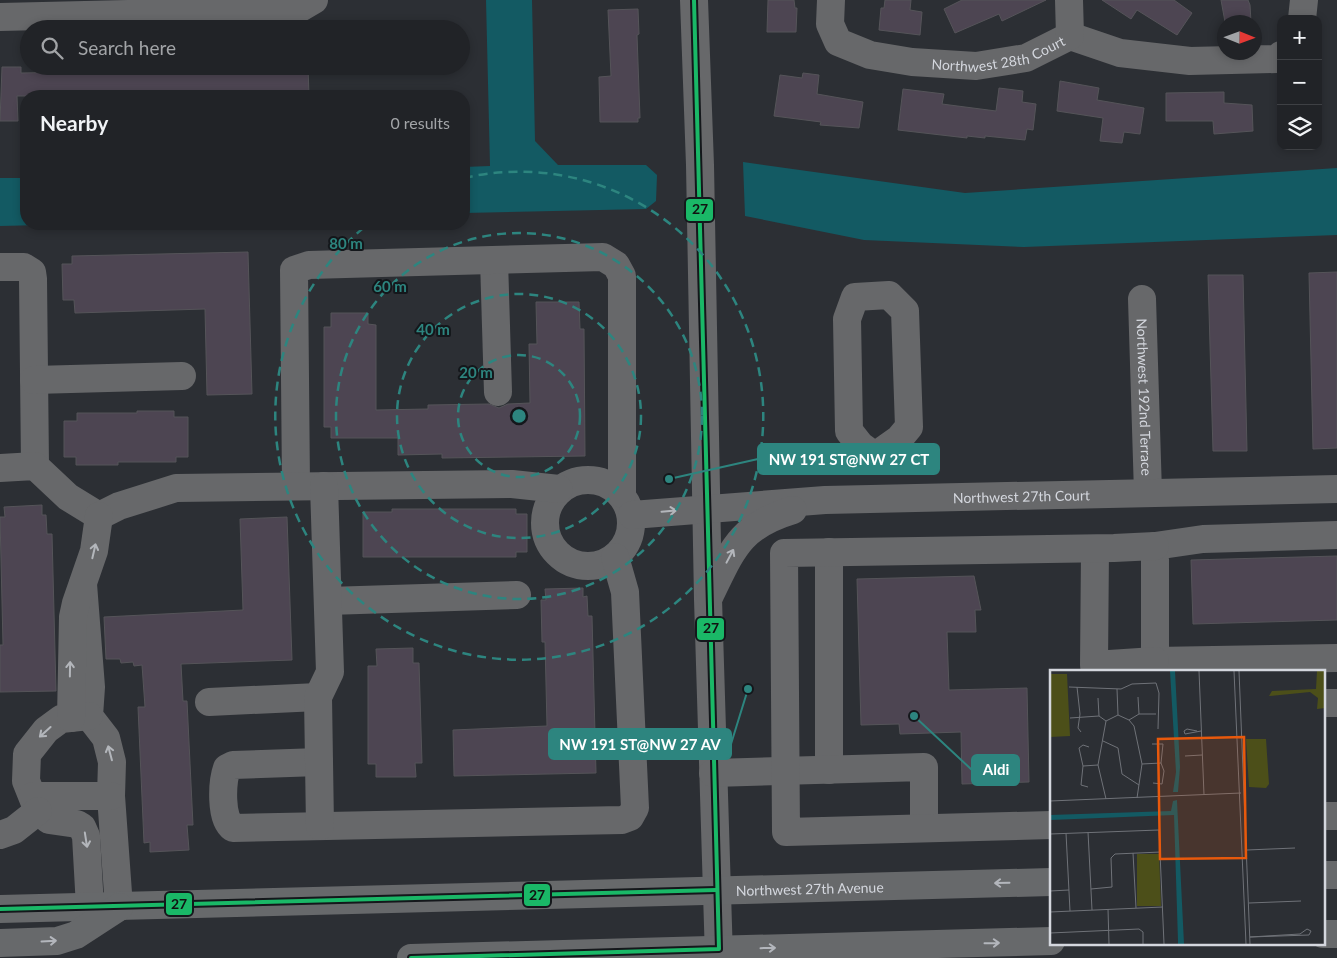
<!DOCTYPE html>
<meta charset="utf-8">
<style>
body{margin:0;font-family:Lato,sans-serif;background:#2d2f33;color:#f1f3f6}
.controls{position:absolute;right:15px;top:15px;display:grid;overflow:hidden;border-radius:10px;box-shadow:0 2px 8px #0003}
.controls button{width:45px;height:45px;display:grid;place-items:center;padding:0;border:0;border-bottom:1px solid #3e4044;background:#212327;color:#f1f3f6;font:25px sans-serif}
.compass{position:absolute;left:1217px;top:15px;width:45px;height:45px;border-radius:50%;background:#212327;box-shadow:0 2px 8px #0003;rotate:91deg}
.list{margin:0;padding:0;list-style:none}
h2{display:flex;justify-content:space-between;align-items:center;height:65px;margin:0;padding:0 20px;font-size:21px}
h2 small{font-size:16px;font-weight:400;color:#a2a4a7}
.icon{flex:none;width:28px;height:28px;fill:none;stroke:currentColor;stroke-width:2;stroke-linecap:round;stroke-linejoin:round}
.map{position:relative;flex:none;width:1337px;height:958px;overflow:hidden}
.search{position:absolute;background:#212327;box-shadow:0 2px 8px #0003;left:20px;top:20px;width:450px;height:55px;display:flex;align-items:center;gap:12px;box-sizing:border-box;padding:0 18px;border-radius:28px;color:#a2a4a7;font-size:19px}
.panel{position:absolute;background:#212327;box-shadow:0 2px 8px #0003;left:20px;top:90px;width:450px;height:140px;border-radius:20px}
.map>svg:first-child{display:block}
.water{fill:#135a63}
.building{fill:#4d4552;stroke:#555459}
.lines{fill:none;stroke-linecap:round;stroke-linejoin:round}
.minor{stroke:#67686a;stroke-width:28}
.major{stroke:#67696b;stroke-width:28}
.bus-1-casing{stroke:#14171b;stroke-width:8}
.bus-1{stroke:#1ab867;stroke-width:4}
.oneway{stroke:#b3b6bb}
.oneway2{stroke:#b3b6bc}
.ring{fill:none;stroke:#2d857f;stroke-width:2.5;stroke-dasharray:9 6}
.labels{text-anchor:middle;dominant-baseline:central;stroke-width:4;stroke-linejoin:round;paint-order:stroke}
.street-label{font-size:14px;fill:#d4d7de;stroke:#14171b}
.inset-road{fill:none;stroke:#6f7278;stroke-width:1}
.view{fill:#e8590c;fill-opacity:0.15;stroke:#e8590c;stroke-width:2.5}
.inset-edge{fill:none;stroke:#d4d7de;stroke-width:2.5}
.centre{fill:#2d857f;stroke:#14171b;stroke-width:2.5}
.ring-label{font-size:15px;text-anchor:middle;font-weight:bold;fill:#2d857f;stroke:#14171b;stroke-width:4;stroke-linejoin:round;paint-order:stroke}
.leader{fill:none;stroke:#2d857f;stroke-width:2}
.callout-dot{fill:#2d857f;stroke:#14171b;stroke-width:2}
.callout{fill:#2d857f;stroke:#2d857f;stroke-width:2}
.callout-label{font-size:15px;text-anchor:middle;font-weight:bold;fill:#fff}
.line-badge{stroke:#14171b;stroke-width:2}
.pale-badge-label{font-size:14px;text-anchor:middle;font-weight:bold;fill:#111}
</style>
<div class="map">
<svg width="1337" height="958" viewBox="0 0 1337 958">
<rect width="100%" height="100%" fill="#2c2f34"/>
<g class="water">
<polygon points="486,0 532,0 535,141 558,165 646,165 657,175 656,201 646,209 464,213 464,167 490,166"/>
<polygon points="743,162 965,193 1337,168 1337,235 1024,247 864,240 745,216"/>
<polygon points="0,178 26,178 26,224 85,224 0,226"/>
</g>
<g class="building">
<polygon points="768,0 794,0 795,8 797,8 796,32 767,32"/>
<polygon points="885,0 911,0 910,10 922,12 920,35 879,30 881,8 884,8"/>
<polygon points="962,0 1046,0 1002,21 999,14 955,33 944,9"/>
<polygon points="1102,0 1174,0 1192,13 1177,35 1137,10 1131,19"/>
<polygon points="1221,0 1248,0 1250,5 1251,22 1225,22"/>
<polygon points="638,9 639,34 637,35 640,118 638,118 638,122 600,122 599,77 611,76 608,10"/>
<polygon points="75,66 93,66 93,73 146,72 146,66 165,66 165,69 206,66 308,66 309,96 17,96 18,121 0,121 2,67 21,67 21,73 75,72"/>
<polygon points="803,73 819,75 817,94 863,102 859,128 820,125 821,122 774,116 780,75 802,78"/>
<polygon points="1060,81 1099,88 1097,100 1144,108 1140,134 1124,132 1122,143 1100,141 1103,118 1057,111"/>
<polygon points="999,88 1023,91 1022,102 1036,104 1033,130 1027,129 1025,140 985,136 985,138 967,136 967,138 898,130 903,89 944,94 942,104 996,111"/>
<polygon points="1224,92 1224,103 1252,105 1253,131 1214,134 1213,121 1166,121 1166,93"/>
<polygon points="248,252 252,394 207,395 205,309 75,313 74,300 63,300 62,264 72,264 72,256"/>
<polygon points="1337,272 1337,448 1313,449 1309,273"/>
<polygon points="1208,275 1243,275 1247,451 1213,451"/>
<polygon points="536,302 579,302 580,329 584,329 585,456 442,458 442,454 398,455 398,438 331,438 331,427 324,427 324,327 331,327 331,313 368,313 368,324 376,325 376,410 428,409 428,405 489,404 499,408 508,404 530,403 529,344 537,344"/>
<polygon points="137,411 174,411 174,417 188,417 188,457 176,457 176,462 118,462 118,465 76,465 76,457 64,457 64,421 77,421 77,413 137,413"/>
<polygon points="42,505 42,515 46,515 47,534 52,534 56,691 0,692 0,645 3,645 0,517 5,517 4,507"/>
<polygon points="392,509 516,509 516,514 527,514 527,552 516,552 516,557 363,557 363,512 392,512"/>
<polygon points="287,517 292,660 181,664 183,701 187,701 193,825 187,825 189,850 150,852 150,842 144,843 138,707 145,707 142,665 134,666 133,662 121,663 120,659 106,659 104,617 243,610 240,519"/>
<polygon points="1337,556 1337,620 1193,624 1191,560"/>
<polygon points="974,576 981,610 975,610 976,632 947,632 949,690 1027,688 1029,782 962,784 961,732 900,734 899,724 861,725 857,579"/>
<polygon points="583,588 583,597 587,596 588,616 592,616 596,773 454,776 453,730 547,726 545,642 542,642 541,600 546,600 545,589"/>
<polygon points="413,648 413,663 419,663 422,763 415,763 416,777 376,777 376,764 368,764 368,666 377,666 376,649"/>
</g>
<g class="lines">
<g class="minor">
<polyline points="694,0 700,165 708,599 719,958"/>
<path id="s1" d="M831,0L830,24L838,42L870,55L912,62L976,66L1026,58L1070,36L1120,53L1190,61L1277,59L1281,55"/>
<polyline points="1069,0 1070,36"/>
<polyline points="0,17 297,10 314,0"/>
<polyline points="1302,19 1304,0"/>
<polyline points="494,260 498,392"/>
<polyline points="0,267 24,267 32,272 33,279 35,466"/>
<polygon points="889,295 905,311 909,427 899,439 875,456 860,445 849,431 847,319 855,297"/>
<path id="s2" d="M1142,299L1148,493"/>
<polyline points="34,380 182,376"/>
<polyline points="0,468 35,466 68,497 99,516"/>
<circle cx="588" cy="523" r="43"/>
<polyline points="296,486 294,270 309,265 603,257 616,265 622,276 622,494"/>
<path id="s3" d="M632,515L825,500L1337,489"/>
<polyline points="99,516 119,506 176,488 512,484 559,489"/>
<polyline points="1337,535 1203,539 1155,546 1155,661 1337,658"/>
<polyline points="1095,549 1094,665 1155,661"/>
<polyline points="829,552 829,770"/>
<polyline points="83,584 91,687 89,716 106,738 112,762 111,796 119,907"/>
<path d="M710,595C733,548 740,526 793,510"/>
<polyline points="328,601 517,595"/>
<polyline points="209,702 318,697"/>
<polyline points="1323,703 1337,703"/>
<polyline points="89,716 61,719 46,730 27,754 26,781 38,811 49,820 77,824 82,827 86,836 90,907"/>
<polyline points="71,718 73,617 76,603 94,551 99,516"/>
<path d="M319,762L233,765L227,768C222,782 220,819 233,828L622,820L630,817L635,808L625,592L615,557"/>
<polyline points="713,773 924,767 924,828"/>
<polyline points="33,796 111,796"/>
<polyline points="1323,816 1337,816"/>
<polyline points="1051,825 786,832 784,553 1114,548 1155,546"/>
<polyline points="320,826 318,697 330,672 324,486"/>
<polyline points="0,835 14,830 38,811"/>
</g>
<g class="major">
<polyline points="1323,875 1337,875"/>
<path id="s4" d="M0,909L1051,882"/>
<polyline points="1323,934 1337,934"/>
<polyline points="0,943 57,941 76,935 119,907"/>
<polyline points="411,958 1051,941"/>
</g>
<defs>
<g id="bus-1">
<polyline points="0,909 716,890"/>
<polyline points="411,958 719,949 694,0"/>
</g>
</defs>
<use href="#bus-1" class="bus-1-casing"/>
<use href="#bus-1" class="bus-1"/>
</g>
<defs><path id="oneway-shaft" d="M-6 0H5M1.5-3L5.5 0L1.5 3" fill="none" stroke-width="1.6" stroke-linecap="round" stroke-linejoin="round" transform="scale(1.25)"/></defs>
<g class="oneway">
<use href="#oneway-shaft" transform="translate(669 511) rotate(-5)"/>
<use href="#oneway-shaft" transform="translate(94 551) rotate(-77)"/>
<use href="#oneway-shaft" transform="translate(730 556) rotate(-62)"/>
<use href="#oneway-shaft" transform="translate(70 669) rotate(-89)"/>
<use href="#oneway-shaft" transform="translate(45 732) rotate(138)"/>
<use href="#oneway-shaft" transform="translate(110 753) rotate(-105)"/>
<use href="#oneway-shaft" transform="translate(86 840) rotate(81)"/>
</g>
<g class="oneway2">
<use href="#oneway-shaft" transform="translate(1002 883) rotate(179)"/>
<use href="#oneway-shaft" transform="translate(49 941) rotate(-3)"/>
<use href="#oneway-shaft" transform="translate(992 943) rotate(-1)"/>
<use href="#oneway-shaft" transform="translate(768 948) rotate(-1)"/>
</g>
<g class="ring">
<circle cx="519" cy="416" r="61"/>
<circle cx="519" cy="416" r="122"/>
<circle cx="519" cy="416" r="183"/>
<path d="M464 178A244 244 0 1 1 367 225"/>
</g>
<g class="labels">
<g class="street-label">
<text stroke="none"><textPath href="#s1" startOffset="209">Northwest 28th Court</textPath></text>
<text stroke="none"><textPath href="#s2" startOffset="98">Northwest 192nd Terrace</textPath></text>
<text stroke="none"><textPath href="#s3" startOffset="390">Northwest 27th Court</textPath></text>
<text stroke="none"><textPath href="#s4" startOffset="810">Northwest 27th Avenue</textPath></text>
</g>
</g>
<g transform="translate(1050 670)">
<rect width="275" height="275" fill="#2c2f34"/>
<path d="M267,1H275V38L267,39L268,28L260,22L219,26L222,21L266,19ZM0,4H17L20,66L0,67ZM196,69H216L219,114L216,118L199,117ZM87,184H109L111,236H87Z" fill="#4c4f19"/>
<path d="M120,1H125L130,97L128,122H123L126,102ZM127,130V131L134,274H128V271L124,145L0,150V145L121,141L123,131Z" fill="#135a63"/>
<path class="inset-road" d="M149,1L154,125M184,1L196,274M189,1L200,274M19,17L71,19L82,14L106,13L109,23L108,59M27,17L30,44L28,58L31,62M67,19L68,45M88,27L89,44M48,28L49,46M20,48L49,46L56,51L68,45L79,50L89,44H106M79,50L84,56L92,94L87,128M147,61L137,59L134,61L135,64L151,61M53,71L68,78L72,104L89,115M102,74H113L111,93L114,101L112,114L103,113M135,86L152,85M92,94L111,93M33,96L48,95M38,117L31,115L33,96L29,78L33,75L39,77M56,129L48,95L56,51M0,131L191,123M38,162L42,240M16,163L20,241M0,164L109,160L114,274M197,180L245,178M83,183L86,238M41,219L62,217L61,188L65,184L111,182M0,221L19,220M199,233L251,231M58,239L59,274M0,242L113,237M257,259L261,261L259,265L200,267L250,264ZM0,263L89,259L93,262V274"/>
<path class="view" d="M194,67L196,188L110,189L108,69Z"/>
<rect width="275" height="275" class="inset-edge"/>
</g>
<circle cx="519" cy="416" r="8" class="centre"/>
<g class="ring-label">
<text x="346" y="249">80 m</text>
<text x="390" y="292">60 m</text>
<text x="433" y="335">40 m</text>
<text x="476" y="378">20 m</text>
</g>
<path class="leader" d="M669 479L758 459M748 689L731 744M914 716L972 770"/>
<g class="callout-dot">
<circle cx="669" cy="479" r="5"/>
<circle cx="748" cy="689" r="5"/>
<circle cx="914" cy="716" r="5"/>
</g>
<g class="callout">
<rect x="758" y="444" width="181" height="30" rx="5"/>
<rect x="549" y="729" width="182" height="30" rx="5"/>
<rect x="972" y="755" width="47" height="30" rx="5"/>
</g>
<g class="callout-label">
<text x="849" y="465">NW 191 ST@NW 27 CT</text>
<text x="640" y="750">NW 191 ST@NW 27 AV</text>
<text x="996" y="775">Aldi</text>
</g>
<g class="line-badge">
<rect x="685" y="198" width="29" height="24" rx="5" fill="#1ab867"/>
<rect x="696" y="617" width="29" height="24" rx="5" fill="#1ab867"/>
<rect x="523" y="883" width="28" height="24" rx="5" fill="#1ab867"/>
<rect x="165" y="892" width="28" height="24" rx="5" fill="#1ab867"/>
</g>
<g class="pale-badge-label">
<text x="700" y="214">27</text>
<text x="711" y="633">27</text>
<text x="537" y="900">27</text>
<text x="179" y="909">27</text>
</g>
</svg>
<div class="controls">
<button>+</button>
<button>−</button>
<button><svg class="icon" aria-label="layers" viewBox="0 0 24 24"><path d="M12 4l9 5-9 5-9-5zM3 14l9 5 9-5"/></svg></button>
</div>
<svg class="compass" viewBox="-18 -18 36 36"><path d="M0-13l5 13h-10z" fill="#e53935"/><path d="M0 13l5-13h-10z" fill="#a2a4a7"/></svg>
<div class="search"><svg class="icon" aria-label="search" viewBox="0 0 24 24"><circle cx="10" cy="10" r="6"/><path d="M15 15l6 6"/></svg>Search here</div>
<section class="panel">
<h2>Nearby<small>0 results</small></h2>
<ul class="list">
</ul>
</section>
</div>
